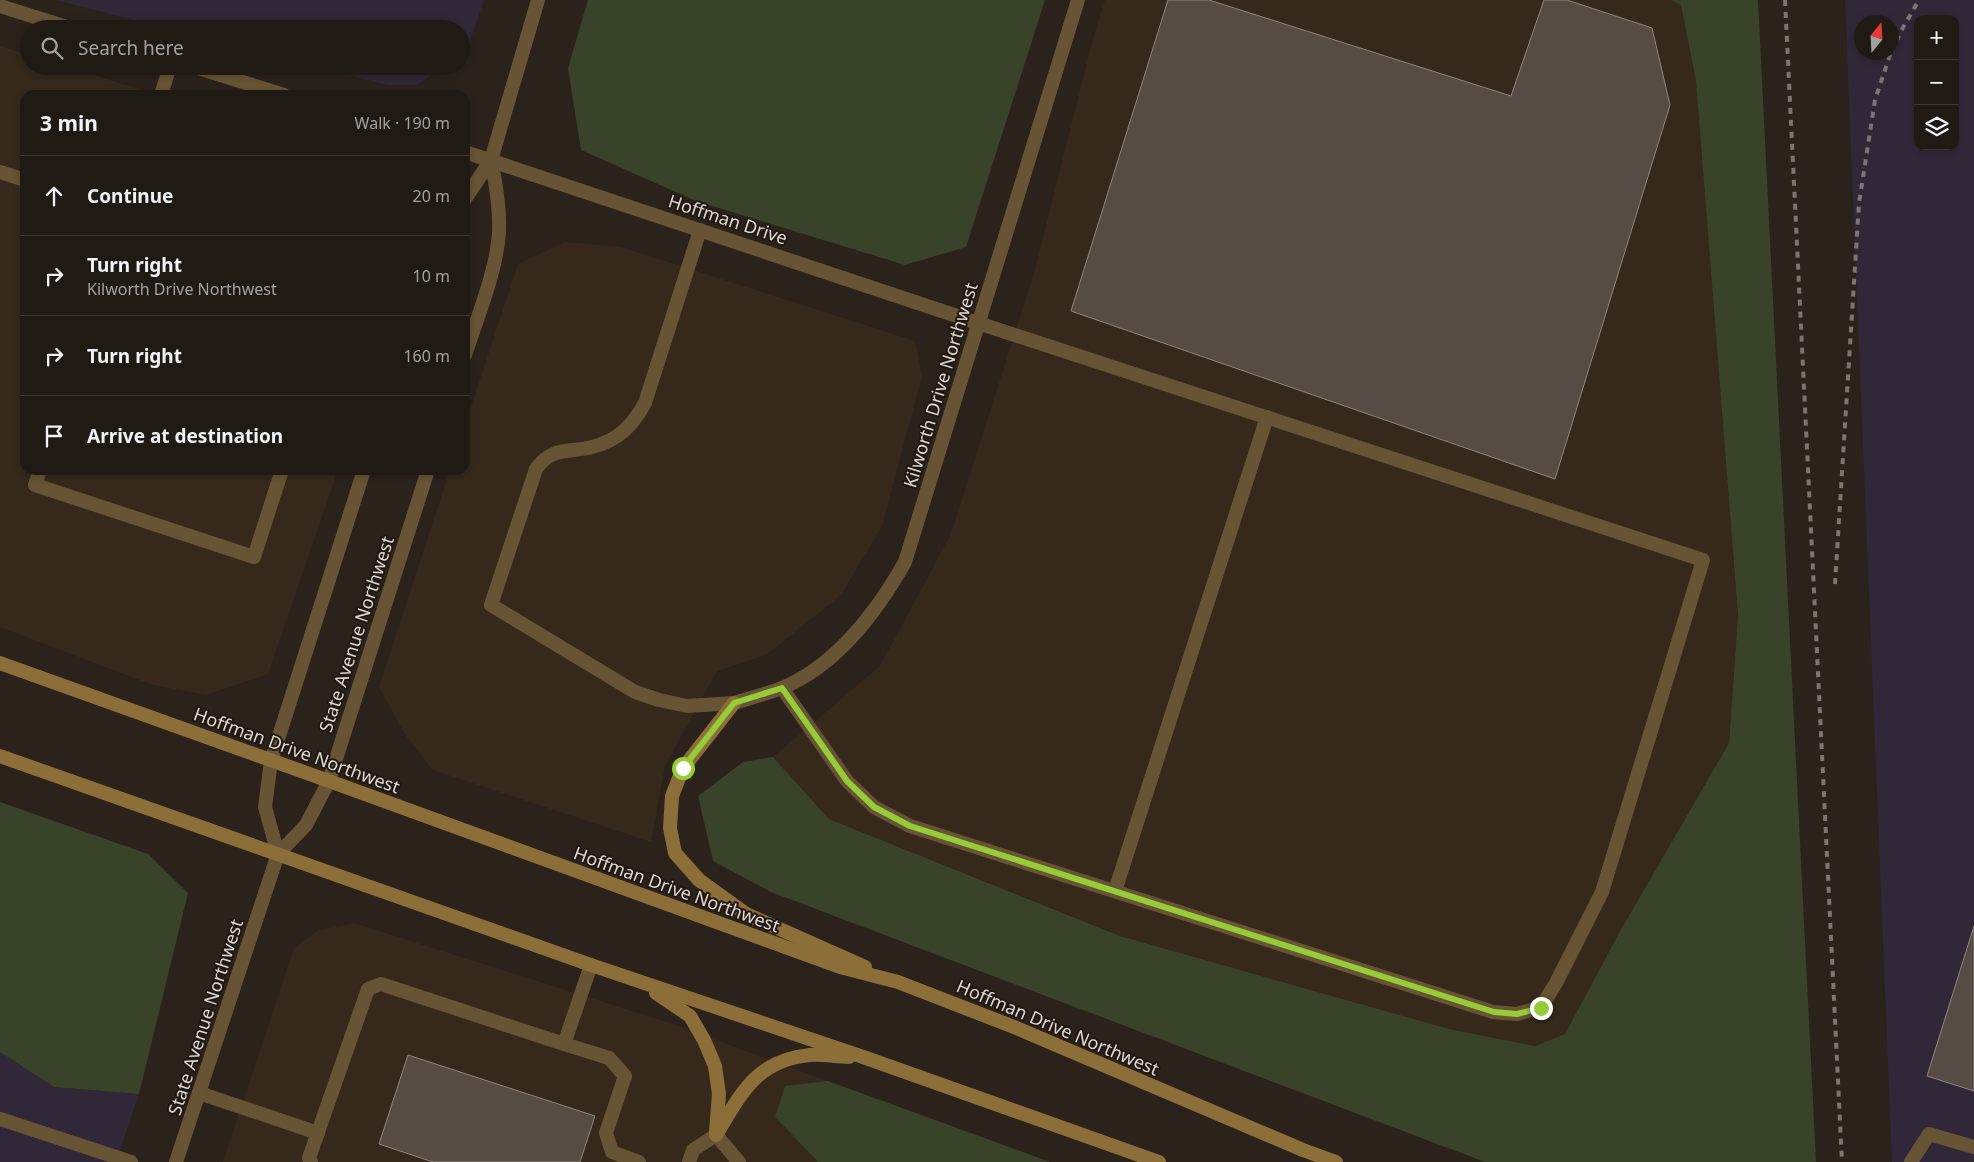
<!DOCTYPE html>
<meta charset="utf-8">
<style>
body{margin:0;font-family:"Noto Sans",sans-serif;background:#28231e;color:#f1f3f6}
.controls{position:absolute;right:15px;top:15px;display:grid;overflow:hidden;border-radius:10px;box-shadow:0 2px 8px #0003}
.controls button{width:45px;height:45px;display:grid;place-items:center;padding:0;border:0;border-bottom:1px solid #3d3834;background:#201a15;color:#f1f3f6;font:25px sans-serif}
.compass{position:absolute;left:1854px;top:15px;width:45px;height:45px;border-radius:50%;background:#201a15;box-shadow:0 2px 8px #0003;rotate:18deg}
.stop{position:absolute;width:15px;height:15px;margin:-11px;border:4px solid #97cc39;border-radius:50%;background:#fff}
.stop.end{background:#97cc39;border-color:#fff;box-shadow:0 1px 5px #0008}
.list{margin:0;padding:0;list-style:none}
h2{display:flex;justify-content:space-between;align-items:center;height:65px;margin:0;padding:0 20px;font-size:21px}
h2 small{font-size:16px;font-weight:400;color:#a2a1a0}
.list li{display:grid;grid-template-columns:32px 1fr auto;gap:15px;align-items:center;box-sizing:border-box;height:80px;padding:0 20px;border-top:1px solid #3d3834}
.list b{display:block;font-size:19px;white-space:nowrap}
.list p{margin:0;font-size:16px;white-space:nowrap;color:#a2a1a0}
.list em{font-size:16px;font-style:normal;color:#a2a1a0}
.icon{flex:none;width:28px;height:28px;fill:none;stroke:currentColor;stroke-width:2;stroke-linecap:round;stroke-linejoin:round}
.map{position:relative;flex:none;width:1974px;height:1162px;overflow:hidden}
.search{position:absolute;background:#201a15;box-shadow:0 2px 8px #0003;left:20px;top:20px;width:450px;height:55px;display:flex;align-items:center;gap:12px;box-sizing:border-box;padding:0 18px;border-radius:28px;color:#a2a1a0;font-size:19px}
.panel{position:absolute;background:#201a15;box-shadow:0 2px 8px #0003;left:20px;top:90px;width:450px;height:385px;border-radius:15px}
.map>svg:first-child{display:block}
.commercial{fill:#36291c}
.industrial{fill:#302838;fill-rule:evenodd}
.green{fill:#394329}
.building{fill:#564c44;stroke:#91867d}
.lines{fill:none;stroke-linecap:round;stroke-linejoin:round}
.service{stroke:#675434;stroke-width:14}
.minor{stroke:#675434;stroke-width:14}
.tertiary{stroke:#675434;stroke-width:14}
.secondary{stroke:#8c6e39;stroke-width:14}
.rail{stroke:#7d7570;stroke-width:4;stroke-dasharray:6 6;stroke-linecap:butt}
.route{stroke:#97cc39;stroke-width:6}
.labels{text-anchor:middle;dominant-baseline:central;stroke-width:4;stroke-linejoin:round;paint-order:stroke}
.street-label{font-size:18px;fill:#ded8d4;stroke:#221912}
</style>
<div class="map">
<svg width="1974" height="1162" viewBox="0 0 1974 1162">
<rect width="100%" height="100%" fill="#2b221c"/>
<g class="commercial">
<polygon points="1105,0 1671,0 1681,5 1696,81 1738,615 1729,743 1619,933 1565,1034 1535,1046 1449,1029 1120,936 829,819 773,757 880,666 951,534 1035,270 1094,35"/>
<polygon points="0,46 29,55 29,66 65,66 158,95 25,95 25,470 338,470 268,674 206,695 153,685 0,627"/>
<polygon points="565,242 621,247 915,341 922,376 882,526 841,595 766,655 717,671 665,766 651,842 433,770 406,736 379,687 450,470 465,470 465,425 518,264"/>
<polygon points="354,923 676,1025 827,1081 785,1086 775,1117 818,1162 223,1162 294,948 317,931"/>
</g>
<g class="industrial">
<polygon points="56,0 484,0 466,53 461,56 461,29 168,29"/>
<path d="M1845,0H1974V1162H1892ZM1918,19H1955V146H1918ZM1862,22H1892V52H1862Z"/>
<polygon points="314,66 445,66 416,85 388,85"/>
<polygon points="0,1052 54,1087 139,1094 116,1162 0,1162"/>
</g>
<g class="green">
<polygon points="588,0 1045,0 966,247 905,265 696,201 581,150 568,68"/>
<polygon points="1671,0 1758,0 1816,1162 1485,1162 771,892 713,861 698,796 743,762 773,757 829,819 1120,936 1449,1029 1535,1046 1565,1034 1619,933 1729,743 1738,615 1696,81 1681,5"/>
<polygon points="0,802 148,854 188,893 139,1094 54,1087 0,1052"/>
<polygon points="827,1081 828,1081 1050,1162 818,1162 775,1117 785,1086"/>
</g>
<g class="building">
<polygon points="1168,0 1209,0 1511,96 1544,0 1567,0 1652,28 1670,105 1555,479 1071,311"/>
<polygon points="1974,926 1974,1091 1927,1076"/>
<polygon points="408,1055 595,1116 580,1162 433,1162 379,1144"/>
</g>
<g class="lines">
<g class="service">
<polyline points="161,95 170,66"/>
<polyline points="0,172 25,180"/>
<path d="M700,230L645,403C632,426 619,440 592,447C569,453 552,446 536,469L491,605L635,692L659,700L687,706L734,703"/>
<polyline points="40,470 35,485 254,557 282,470"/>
<polyline points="782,688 847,781 874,807 910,826 1493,1012 1517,1014 1541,1007 1556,983 1602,892 1703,560 978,323"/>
<polyline points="1115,891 1267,417"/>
<polyline points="564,1044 609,1058 625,1076 606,1133 612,1152 639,1162"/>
<polyline points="199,1093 318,1133"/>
<polyline points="311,1162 309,1158 368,989 381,984 564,1044 591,965"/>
<polyline points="689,1162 693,1150 716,1135 739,1162"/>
<polyline points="1911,1162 1929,1134 1974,1147"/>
</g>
<g class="minor">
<polyline points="0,6 73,29"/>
<polyline points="192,66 284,95"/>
<polyline points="465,152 978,323"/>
<path d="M734,703C750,698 766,694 782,688C837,665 876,613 905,562L1078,0"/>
<polyline points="0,1119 131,1162"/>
</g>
<g class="tertiary">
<polyline points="465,199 491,160 538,0"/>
<path d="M465,355C477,318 497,270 499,232C500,208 496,184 491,160"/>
<polyline points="278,854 265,807 271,761 364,470"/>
<polyline points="176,1162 278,854 306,825 329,781 428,470"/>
</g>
<g class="secondary">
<polyline points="0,663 329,781 840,967 898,982 1014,1027 1303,1150 1336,1162"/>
<polyline points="734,703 683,768 672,796 670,828 675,853 699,880 746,914 865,967"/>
<polyline points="0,756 591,965 866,1058 1159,1162"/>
<polyline points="656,993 690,1016 704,1040 715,1066 719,1094 716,1132"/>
<path d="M716,1135C741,1094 756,1060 810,1055C823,1054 836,1057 849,1057"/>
</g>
<g class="rail">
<polyline points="1785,0 1842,1162"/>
<polyline points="1892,52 1901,31 1919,0"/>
<polyline points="1835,584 1859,203 1875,100 1891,52"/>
</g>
</g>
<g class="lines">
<polyline class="route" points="683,768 734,703 782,688 847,781 874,807 910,826 1494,1012 1517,1014 1541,1008"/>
</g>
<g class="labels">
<g class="street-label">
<text transform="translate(728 219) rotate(18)">Hoffman Drive</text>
<text transform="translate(940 385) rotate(-73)">Kilworth Drive Northwest</text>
<text transform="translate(356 634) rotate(-72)">State Avenue Northwest</text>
<text transform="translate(297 750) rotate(20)">Hoffman Drive Northwest</text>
<text transform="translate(677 889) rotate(20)">Hoffman Drive Northwest</text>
<text transform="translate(205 1017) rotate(-72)">State Avenue Northwest</text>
<text transform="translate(1058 1027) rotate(23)">Hoffman Drive Northwest</text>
</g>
</g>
</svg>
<div class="controls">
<button>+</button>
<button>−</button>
<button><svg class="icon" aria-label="layers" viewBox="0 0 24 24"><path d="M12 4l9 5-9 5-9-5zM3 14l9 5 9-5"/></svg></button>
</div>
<svg class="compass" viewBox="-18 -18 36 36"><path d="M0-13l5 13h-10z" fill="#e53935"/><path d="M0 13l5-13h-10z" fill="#a2a1a0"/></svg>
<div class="stop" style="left:683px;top:768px"></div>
<div class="stop end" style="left:1541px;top:1008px"></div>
<div class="search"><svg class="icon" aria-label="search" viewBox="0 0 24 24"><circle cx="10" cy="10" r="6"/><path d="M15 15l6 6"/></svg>Search here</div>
<section class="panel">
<h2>3 min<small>Walk · 190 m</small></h2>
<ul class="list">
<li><svg class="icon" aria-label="ahead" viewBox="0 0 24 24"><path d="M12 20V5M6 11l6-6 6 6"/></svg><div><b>Continue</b></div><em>20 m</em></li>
<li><svg class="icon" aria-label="right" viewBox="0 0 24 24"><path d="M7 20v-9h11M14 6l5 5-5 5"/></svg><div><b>Turn right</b><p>Kilworth Drive Northwest</p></div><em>10 m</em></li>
<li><svg class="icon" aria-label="right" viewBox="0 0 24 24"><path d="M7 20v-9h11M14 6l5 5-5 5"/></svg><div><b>Turn right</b></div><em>160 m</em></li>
<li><svg class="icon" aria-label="arrive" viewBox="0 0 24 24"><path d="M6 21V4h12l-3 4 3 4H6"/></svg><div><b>Arrive at destination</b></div></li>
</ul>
</section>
</div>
